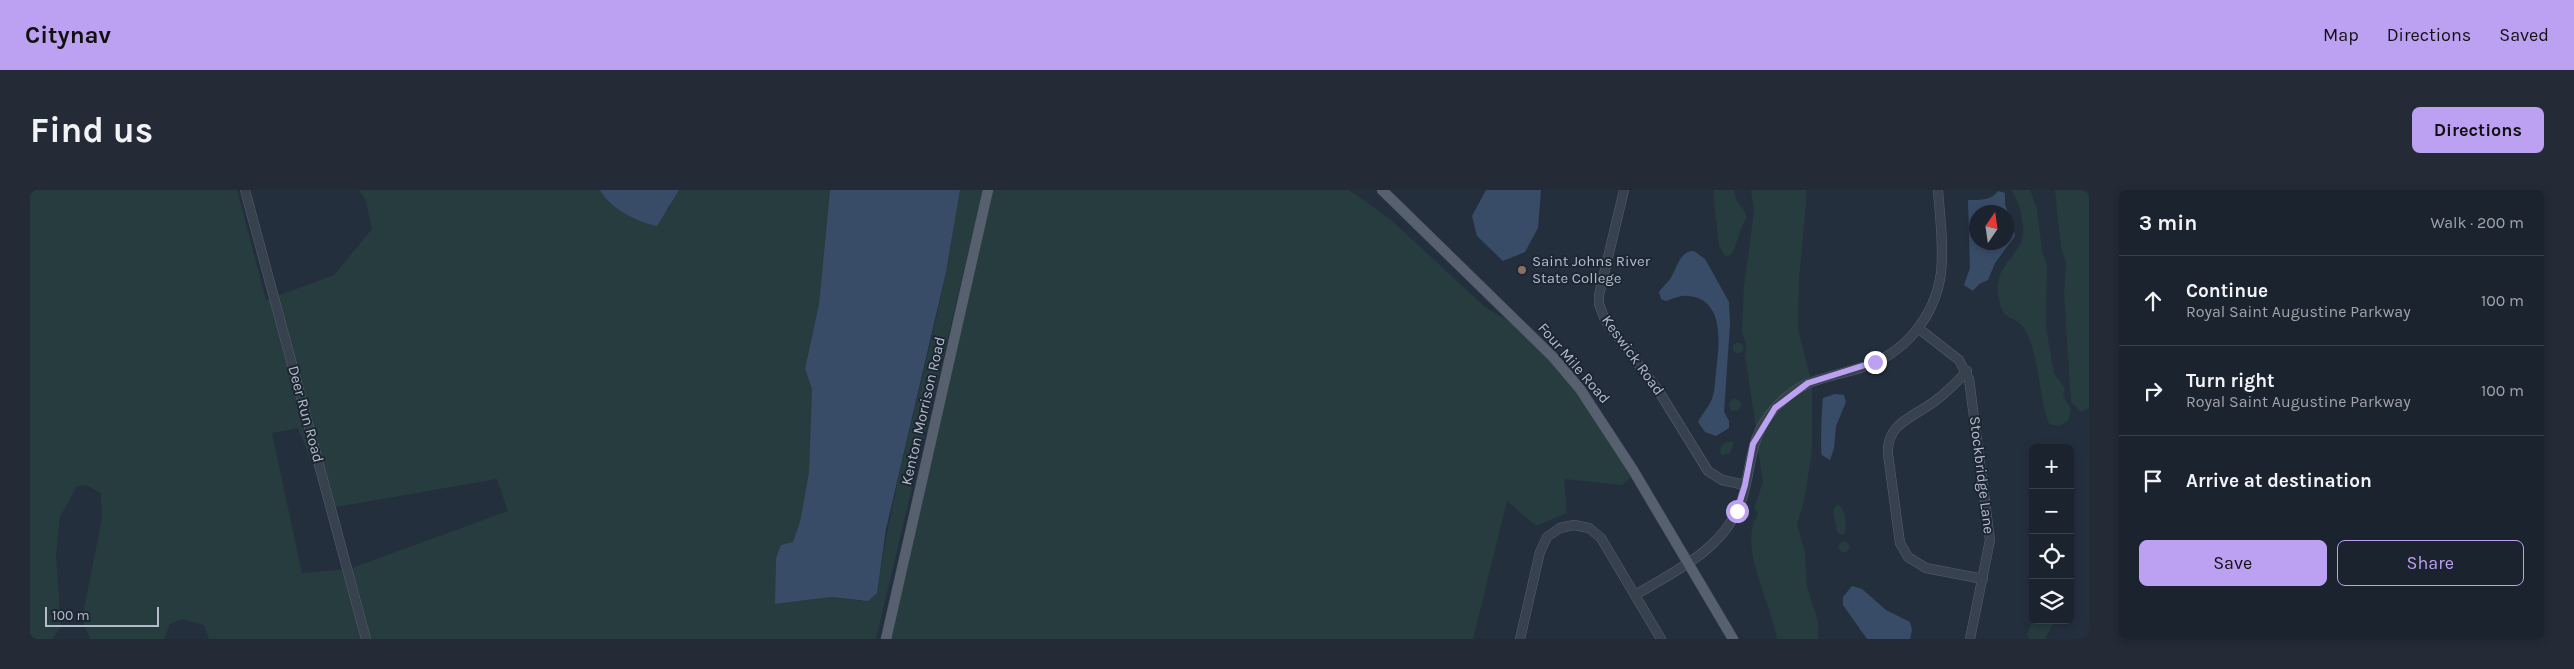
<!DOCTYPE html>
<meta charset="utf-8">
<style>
body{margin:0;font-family:Karla,sans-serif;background:#242b36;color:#f1f3f6}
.controls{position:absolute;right:15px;bottom:15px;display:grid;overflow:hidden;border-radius:8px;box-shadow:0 2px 8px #0003}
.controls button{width:45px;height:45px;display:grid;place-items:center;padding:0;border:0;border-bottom:1px solid #39404a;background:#1b232e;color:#f1f3f6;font:25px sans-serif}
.compass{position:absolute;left:1939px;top:15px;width:45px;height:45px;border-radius:50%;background:#1b232e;box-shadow:0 2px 8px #0003;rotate:13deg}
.scale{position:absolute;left:15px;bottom:12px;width:114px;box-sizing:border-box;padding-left:5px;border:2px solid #b4bcc9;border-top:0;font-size:14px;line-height:18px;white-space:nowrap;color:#b4bcc9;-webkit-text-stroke:4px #1d2633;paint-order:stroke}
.stop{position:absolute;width:15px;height:15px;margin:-11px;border:4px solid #bca0f2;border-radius:50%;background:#fff}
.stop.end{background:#bca0f2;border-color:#fff;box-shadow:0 1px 5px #0008}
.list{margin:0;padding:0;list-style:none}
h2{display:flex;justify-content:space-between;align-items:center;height:65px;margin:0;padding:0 20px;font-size:21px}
h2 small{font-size:16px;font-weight:400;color:#a0a4aa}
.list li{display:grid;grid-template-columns:32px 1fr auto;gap:15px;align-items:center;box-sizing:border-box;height:90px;padding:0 20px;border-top:1px solid #39404a}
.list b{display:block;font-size:19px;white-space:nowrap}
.list p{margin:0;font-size:16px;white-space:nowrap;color:#a0a4aa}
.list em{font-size:16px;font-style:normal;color:#a0a4aa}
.actions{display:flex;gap:10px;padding:15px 20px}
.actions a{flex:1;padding:11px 0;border:1px solid #bca0f2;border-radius:8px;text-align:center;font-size:18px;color:#bca0f2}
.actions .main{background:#bca0f2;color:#111}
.icon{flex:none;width:28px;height:28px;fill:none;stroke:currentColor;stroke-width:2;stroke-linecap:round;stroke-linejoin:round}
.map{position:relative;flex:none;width:2059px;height:449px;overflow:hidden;border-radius:8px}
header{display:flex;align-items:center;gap:30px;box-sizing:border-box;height:70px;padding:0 25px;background:#bca0f2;color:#111}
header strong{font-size:24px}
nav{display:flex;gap:28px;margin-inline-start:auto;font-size:18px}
.intro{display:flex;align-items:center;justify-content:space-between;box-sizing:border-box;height:120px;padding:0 30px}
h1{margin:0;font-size:35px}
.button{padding:12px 22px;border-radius:8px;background:#bca0f2;color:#111;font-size:18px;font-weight:700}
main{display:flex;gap:30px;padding:0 30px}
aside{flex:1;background:#1b232e;border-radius:8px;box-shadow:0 2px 8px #0003}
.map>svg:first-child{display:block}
.green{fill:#263c3f;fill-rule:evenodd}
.water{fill:#394c67;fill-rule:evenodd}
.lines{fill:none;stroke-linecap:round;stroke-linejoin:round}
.minor-casing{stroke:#565f6c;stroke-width:10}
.major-casing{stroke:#414a57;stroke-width:11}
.minor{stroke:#38414e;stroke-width:9}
.major{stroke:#56606e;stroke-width:10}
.route{stroke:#bca0f2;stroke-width:6}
.education-dot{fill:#8d6e63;stroke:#1d2633;stroke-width:2}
.labels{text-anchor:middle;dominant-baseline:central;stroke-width:4;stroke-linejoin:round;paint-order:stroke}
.poi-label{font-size:15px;fill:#b4bcc9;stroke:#1d2633;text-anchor:start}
.street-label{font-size:15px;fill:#b4bcc9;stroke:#1d2633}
</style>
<header>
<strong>Citynav</strong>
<nav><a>Map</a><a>Directions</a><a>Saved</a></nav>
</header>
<div class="intro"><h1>Find us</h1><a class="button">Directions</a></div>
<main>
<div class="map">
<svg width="2059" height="449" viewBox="0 0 2059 449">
<rect width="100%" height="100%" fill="#242f3e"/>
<g class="green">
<path d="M0,0H207L236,110L304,85L342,39L336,11L329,0H570L578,12L608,30L639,19L643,7L649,0H800L789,114L775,179L782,199L779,282L770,332L763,352L746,368L745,414L801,407L831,411L847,402C863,293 894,190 916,82C922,55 923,27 930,0H953L846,449H179L174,435L152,429L140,434L134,449H60L52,429L72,328L71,303L56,295L47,296L30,327L26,364L31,437L22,449H0ZM268,238L300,318L467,289L478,321L319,379L272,383L242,243Z"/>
<polygon points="962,0 1319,0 1360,29 1455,117 1487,136 1520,170 1547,202 1602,286 1592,295 1534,289 1537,323 1506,336 1477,311 1443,449 860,449"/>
<path d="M1683,0H1704C1704,12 1714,17 1717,28C1708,40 1708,54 1701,65L1695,66L1689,56Z"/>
<polygon points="1721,0 1777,0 1769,91 1768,138 1780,187 1764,196 1726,239 1715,164 1716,154 1712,142 1714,96 1724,21"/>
<path d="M1981,0H2000L2007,19L2012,61L2017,75L2016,138L2024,183L2035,199L2033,205L2041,220L2038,231L2029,236L2019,234C2008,206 2010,162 1993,137C1989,130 1980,129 1975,124C1969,118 1967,101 1968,94C1970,77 1982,69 1990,55C1998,41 1990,12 1981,0Z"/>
<polygon points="2025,0 2059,0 2059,218 2051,222 2041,212 2034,103 2036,72 2031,58"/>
<circle cx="1708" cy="158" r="5.5"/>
<path d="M1782,195V262L1774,311L1767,335L1775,362L1777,397L1788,431V449H1747C1741,412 1707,356 1728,324L1724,318L1733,292L1727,254C1741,228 1756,210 1782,195Z"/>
<circle cx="1705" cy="215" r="6"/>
<polygon points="1701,251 1704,253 1700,263 1691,265 1690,260 1693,254"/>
<path d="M1807,314C1817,319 1816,334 1815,343L1812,345L1807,342L1803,320Z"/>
<circle cx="1814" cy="357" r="5.5"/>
<polygon points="2003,430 2025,430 2015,449 1999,449 1997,445"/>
</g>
<g class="water">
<path d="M570,0H649L627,36C607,32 579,18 570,0Z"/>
<polygon points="800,0 930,0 916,82 856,339 847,403 838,411 801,407 745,414 746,368 751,355 763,352 770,332 779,282 782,199 775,179 789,114"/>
<polygon points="1456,0 1511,0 1508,38 1495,62 1473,71 1447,46 1442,26"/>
<path d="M1968,1L1975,3V14L1985,46L1965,73L1958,90L1949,94L1943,101L1934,95L1940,78L1938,10C1950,10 1961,11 1968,1ZM1946,22H1976V52H1946Z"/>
<path d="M1664,61L1675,69L1699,112L1700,134L1694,222L1699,231V238L1686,246L1675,242L1668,232C1672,224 1679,217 1682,209C1685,201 1685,190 1686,182C1689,156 1696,109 1658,106C1650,105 1643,109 1636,111L1631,109L1629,102C1632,98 1634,96 1637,93C1647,83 1647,61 1664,61Z"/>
<path d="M1805,204L1814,205L1816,212L1806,236L1804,258L1800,270L1792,265C1790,262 1792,212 1793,208Z"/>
<polygon points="1822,396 1832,399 1856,420 1880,432 1882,440 1880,449 1837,449 1813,415 1813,407"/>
</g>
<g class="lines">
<defs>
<g id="minor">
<polyline points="215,0 336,449"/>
<polyline points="1594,0 1569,105 1569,114 1575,130 1628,200 1678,281 1692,290 1715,295"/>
<polyline points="1888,138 1929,170 1939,189 1960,350 1940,449"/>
<path d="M1937,181C1927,192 1917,202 1905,211C1884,227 1856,233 1858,264L1870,353L1878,367L1896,378L1953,389"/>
<path d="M1605,405C1647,380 1695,359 1712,309C1723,274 1718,248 1745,218C1773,187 1797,189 1833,177C1874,164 1905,127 1911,83C1914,56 1910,27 1908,0"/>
<polyline points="1490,449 1510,362 1517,347 1530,338 1544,335 1559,338 1571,348 1631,449"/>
</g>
<g id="major">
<polyline points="1352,0 1523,167 1550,199 1603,280 1703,449"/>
<polyline points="856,449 958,0"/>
</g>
</defs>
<use href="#minor" class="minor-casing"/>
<use href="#major" class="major-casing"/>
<use href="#minor" class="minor"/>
<use href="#major" class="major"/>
</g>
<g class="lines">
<polyline class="route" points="1707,321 1715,295 1723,254 1745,218 1778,193 1845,172"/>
</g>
<circle class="education-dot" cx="1492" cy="80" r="5"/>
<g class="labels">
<g class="poi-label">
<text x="1502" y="71">Saint Johns River<tspan x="1502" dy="17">State College</tspan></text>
</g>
<g class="street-label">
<text transform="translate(1603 165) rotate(54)">Keswick Road</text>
<text transform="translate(1544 173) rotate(49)">Four Mile Road</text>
<text transform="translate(893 221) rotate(-77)">Kenton Morrison Road</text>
<text transform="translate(276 224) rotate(75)">Deer Run Road</text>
<text transform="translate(1952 285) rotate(83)">Stockbridge Lane</text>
</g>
</g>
</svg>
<div class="controls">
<button>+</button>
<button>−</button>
<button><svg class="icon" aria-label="locate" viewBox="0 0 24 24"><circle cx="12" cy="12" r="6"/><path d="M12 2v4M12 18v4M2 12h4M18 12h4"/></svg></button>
<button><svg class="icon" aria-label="layers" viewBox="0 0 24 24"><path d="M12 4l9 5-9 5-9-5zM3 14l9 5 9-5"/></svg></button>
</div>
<svg class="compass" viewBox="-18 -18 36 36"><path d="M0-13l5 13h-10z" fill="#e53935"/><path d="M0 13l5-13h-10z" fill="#a0a4aa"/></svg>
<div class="scale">100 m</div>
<div class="stop" style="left:1707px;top:321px"></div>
<div class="stop end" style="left:1845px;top:172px"></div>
</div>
<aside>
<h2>3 min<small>Walk · 200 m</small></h2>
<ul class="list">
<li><svg class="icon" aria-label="ahead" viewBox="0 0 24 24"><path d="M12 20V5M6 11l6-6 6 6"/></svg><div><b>Continue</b><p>Royal Saint Augustine Parkway</p></div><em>100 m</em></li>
<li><svg class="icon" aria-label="right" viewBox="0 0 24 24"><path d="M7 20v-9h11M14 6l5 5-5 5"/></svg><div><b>Turn right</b><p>Royal Saint Augustine Parkway</p></div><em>100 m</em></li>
<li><svg class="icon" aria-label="arrive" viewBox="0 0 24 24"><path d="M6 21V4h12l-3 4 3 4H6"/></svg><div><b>Arrive at destination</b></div></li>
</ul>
<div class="actions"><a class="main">Save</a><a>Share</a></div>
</aside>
</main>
